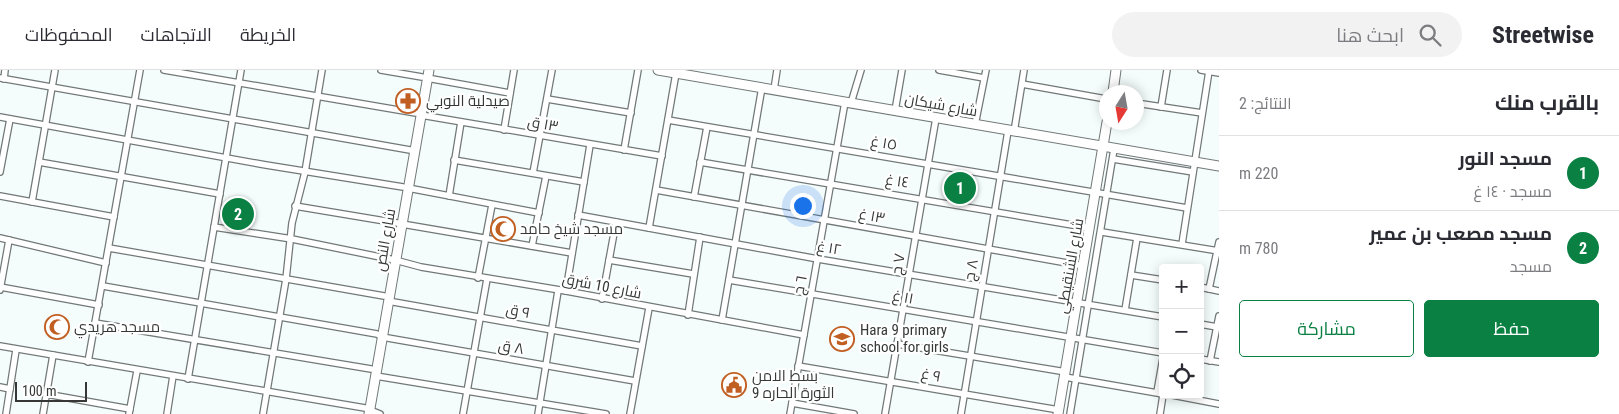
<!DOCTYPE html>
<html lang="ar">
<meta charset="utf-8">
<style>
body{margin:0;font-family:"Roboto Condensed",Cairo,sans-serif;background:#f2f2f3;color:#2b2b33;direction:rtl}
.controls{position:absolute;right:15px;bottom:15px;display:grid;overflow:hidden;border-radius:5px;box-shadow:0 2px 12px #0003}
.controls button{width:45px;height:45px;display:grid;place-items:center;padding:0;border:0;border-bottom:1px solid #e1e1e2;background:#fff;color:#2b2b33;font:25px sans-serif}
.compass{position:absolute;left:1099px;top:15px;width:45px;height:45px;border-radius:50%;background:#fff;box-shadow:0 2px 12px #0003;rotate:191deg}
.scale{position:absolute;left:15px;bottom:12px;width:72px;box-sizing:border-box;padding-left:5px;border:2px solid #363838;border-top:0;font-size:14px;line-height:18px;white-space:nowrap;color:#363838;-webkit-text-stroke:4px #fff;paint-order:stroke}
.you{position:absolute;left:802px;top:135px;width:18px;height:18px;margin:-12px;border:4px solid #fff;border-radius:50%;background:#1a73e8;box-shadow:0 0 0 8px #1a73e833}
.badge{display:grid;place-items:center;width:32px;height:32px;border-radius:50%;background:#0b8043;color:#fff;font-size:16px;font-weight:700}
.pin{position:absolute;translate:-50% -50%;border:2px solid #fff;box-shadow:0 1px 5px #0006}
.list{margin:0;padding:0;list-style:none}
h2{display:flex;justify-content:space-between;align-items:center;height:65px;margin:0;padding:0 20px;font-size:21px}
h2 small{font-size:16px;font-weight:400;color:#7c7c81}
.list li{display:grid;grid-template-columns:32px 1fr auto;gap:15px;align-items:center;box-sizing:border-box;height:75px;padding:0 20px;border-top:1px solid #e1e1e2}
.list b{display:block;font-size:19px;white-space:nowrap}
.list p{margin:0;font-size:16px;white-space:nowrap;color:#7c7c81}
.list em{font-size:16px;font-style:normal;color:#7c7c81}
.actions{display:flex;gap:10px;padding:15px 20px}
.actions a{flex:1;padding:11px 0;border:1px solid #0b8043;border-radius:5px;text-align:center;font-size:18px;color:#0b8043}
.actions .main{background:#0b8043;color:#fff}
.icon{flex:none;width:28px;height:28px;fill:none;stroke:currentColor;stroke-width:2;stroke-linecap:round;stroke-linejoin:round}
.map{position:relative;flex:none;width:1219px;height:344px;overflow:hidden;direction:ltr}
header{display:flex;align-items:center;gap:30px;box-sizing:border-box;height:70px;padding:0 25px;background:#fff;border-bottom:1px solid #e1e1e2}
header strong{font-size:24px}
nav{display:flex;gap:28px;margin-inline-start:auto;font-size:18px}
.search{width:350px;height:45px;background:#f2f2f3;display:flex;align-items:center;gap:12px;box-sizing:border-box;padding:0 18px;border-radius:28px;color:#7c7c81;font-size:19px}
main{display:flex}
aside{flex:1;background:#fff}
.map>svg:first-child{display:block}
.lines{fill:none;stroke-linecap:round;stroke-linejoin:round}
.street-casing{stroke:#727878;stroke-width:8}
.secondary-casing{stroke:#727878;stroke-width:11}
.street{stroke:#fff;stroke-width:5.5}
.secondary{stroke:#fff;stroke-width:9}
.labels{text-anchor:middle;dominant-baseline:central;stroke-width:4.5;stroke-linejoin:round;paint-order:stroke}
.poi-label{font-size:15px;fill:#363838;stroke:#fff;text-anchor:start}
.street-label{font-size:15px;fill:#363838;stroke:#fff}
</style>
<header>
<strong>Streetwise</strong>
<div class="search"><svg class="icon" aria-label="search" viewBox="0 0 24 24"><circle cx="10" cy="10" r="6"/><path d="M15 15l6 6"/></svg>ابحث هنا</div>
<nav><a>الخريطة</a><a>الاتجاهات</a><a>المحفوظات</a></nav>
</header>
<main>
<aside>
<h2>بالقرب منك<small>النتائج: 2</small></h2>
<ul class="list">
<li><span class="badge">1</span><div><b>مسجد النور</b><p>مسجد · ١٤ غ</p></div><em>220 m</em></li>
<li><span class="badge">2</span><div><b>مسجد مصعب بن عمير</b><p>مسجد</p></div><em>780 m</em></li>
</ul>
<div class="actions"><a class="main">حفظ</a><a>مشاركة</a></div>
</aside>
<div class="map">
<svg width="1219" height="344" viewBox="0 0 1219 344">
<rect width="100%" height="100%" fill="#f5fcfc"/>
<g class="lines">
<defs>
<g id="street">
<polyline points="164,0 416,43"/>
<polyline points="381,0 422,7"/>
<polyline points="939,0 984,8"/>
<polyline points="1201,0 1219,3"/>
<polyline points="0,8 410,80"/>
<polyline points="427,8 510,23"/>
<polyline points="4,9 5,0"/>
<polyline points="1022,14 1106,29"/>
<polyline points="774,20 777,0"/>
<polyline points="547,29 631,43"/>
<polyline points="851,33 861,0"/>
<polyline points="1136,33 1202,43"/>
<polyline points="1161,37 1167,0"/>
<polyline points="895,41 902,0"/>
<polyline points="421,45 662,86"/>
<polyline points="0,47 266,95 403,117"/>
<polyline points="668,50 1187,138"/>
<polyline points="975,55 986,0"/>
<polyline points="504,60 514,0"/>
<polyline points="1014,62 1024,0"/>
<polyline points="624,80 638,0"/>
<polyline points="1113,89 1193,102"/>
<polyline points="454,90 584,112"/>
<polyline points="39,92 220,124"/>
<polyline points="700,92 1090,158"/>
<polyline points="0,102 10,49"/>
<polyline points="533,103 552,0"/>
<polyline points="408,118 539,143"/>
<polyline points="656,120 1084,196"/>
<polyline points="0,126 114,147"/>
<polyline points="449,126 461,52"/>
<polyline points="694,127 707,57"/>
<polyline points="32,132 55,0"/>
<polyline points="295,136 397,153"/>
<polyline points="578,145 818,189 1163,247"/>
<polyline points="402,154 572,183"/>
<polyline points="214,157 292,169 395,190 421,197 566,221 804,265"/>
<polyline points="649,158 676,3"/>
<polyline points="1102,162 1219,181"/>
<polyline points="0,168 106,193"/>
<polyline points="1182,174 1209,1"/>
<polyline points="532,176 546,106"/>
<polyline points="109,178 384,226"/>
<polyline points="609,190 693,204"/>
<polyline points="1131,205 1163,210"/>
<polyline points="478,208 492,135"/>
<polyline points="729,210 1163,283"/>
<polyline points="103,216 377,264 382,267 635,311"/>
<polyline points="0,217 99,235"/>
<polyline points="1200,217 1219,221"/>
<polyline points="1209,219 1219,172"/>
<polyline points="0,220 9,170"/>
<polyline points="566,221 590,75"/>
<polyline points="602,229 616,152"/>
<polyline points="388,231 642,276"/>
<polyline points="1125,240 1137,168"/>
<polyline points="688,245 700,167"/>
<polyline points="722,250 762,17"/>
<polyline points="95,253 371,299"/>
<polyline points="1200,254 1217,257"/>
<polyline points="897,274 1066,302"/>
<polyline points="0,276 365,338 380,344"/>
<polyline points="1200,289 1219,292"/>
<polyline points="1210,291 1219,246"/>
<polyline points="88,292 140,0"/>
<polyline points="798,296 1059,340"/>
<polyline points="376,306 606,344"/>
<polyline points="1065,307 1163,324"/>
<polyline points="188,309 241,0"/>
<polyline points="0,317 10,319"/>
<polyline points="1157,322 1163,288"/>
<polyline points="46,324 130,339"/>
<polyline points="1172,325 1219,334"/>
<polyline points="792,333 854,344"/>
<polyline points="6,344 16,280"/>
<polyline points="43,344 53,285"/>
<polyline points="129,344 137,301"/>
<polyline points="167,344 173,306"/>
<polyline points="263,344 286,209 292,153 305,102 322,0"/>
<polyline points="463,344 487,209"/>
<polyline points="538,344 558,221"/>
<polyline points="630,344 649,238"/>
<polyline points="790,344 845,32"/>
<polyline points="885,344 936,48"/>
<polyline points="961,344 1008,61"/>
<polyline points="1070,344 1114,79"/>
<polyline points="1160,344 1163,325"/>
</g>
<g id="secondary">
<polyline points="658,0 1219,96"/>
<polyline points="1113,22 1116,0"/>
<polyline points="369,344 429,0"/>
<polyline points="1058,344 1107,52"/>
</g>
</defs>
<use href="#street" class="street-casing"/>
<use href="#secondary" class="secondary-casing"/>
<use href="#street" class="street"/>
<use href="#secondary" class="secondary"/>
</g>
<defs>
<symbol id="pharmacy-ring" viewBox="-11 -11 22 22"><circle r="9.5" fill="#fff" stroke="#c15f22" stroke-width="1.5"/><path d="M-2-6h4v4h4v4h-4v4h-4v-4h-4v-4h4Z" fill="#c15f22"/></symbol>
<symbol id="mosque-ring" viewBox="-11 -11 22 22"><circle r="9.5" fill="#fff" stroke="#c15f22" stroke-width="1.5"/><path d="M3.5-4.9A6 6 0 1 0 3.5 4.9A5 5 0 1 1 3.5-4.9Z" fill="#c15f22"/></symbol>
<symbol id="school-ring" viewBox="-11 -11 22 22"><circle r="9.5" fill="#fff" stroke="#c15f22" stroke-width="1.5"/><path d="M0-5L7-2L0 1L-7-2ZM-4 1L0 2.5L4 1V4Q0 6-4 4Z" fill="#c15f22"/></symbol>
<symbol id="civic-ring" viewBox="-11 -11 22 22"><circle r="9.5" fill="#fff" stroke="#c15f22" stroke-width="1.5"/><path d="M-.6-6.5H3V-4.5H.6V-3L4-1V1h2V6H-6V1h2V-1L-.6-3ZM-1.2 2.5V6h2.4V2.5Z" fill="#c15f22"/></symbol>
</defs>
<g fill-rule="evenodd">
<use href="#pharmacy-ring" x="394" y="17" width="28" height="28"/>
<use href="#mosque-ring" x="489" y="145" width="28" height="28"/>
<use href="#mosque-ring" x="43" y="243" width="28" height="28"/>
<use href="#school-ring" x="828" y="255" width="28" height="28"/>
<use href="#civic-ring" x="720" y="301" width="28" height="28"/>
</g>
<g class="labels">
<g class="poi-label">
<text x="426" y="31">صيدلية النوبي</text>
<text x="520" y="159">مسجد شيخ حامد</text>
<text x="74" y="257">مسجد هريدي</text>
<text x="860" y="260">Hara 9 primary<tspan x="860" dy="17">school for girls</tspan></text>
<text x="752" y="306">بسط الامن<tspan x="752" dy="17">الثورة الحاره 9</tspan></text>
</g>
<g class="street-label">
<text transform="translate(941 35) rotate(10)">شارع شيكان</text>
<text transform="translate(543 54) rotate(10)">١٣ ق</text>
<text transform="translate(884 73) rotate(9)">١٥ غ</text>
<text transform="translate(897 111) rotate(8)">١٤ غ</text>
<text transform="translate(872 146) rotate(10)">١٣ غ</text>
<text transform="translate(385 170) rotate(-80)">شارع النص</text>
<text transform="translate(829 178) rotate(9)">١٢ غ</text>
<text transform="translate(898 194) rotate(-81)">٧ ج</text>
<text transform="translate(1070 196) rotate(-80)">شارع الشنقيطي</text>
<text transform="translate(971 200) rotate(-80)">٨ ج</text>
<text transform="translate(800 215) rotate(-79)">٦ ج</text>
<text transform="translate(602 216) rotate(11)">شارع 10 شرق</text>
<text transform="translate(903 227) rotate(10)">١١ غ</text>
<text transform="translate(518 241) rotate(10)">٩ ق</text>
<text transform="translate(511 277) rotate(9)">٨ ق</text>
<text transform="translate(931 305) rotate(11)">٩ غ</text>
</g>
</g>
</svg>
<div class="controls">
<button>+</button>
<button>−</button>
<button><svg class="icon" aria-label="locate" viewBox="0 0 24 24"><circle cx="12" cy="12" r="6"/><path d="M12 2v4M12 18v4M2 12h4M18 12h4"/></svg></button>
</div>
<svg class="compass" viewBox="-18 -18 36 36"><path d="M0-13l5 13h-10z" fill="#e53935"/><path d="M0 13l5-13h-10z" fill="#7c7c81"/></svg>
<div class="scale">100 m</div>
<div class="you"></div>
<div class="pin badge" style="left:960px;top:118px">1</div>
<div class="pin badge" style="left:238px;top:144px">2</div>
</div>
</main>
